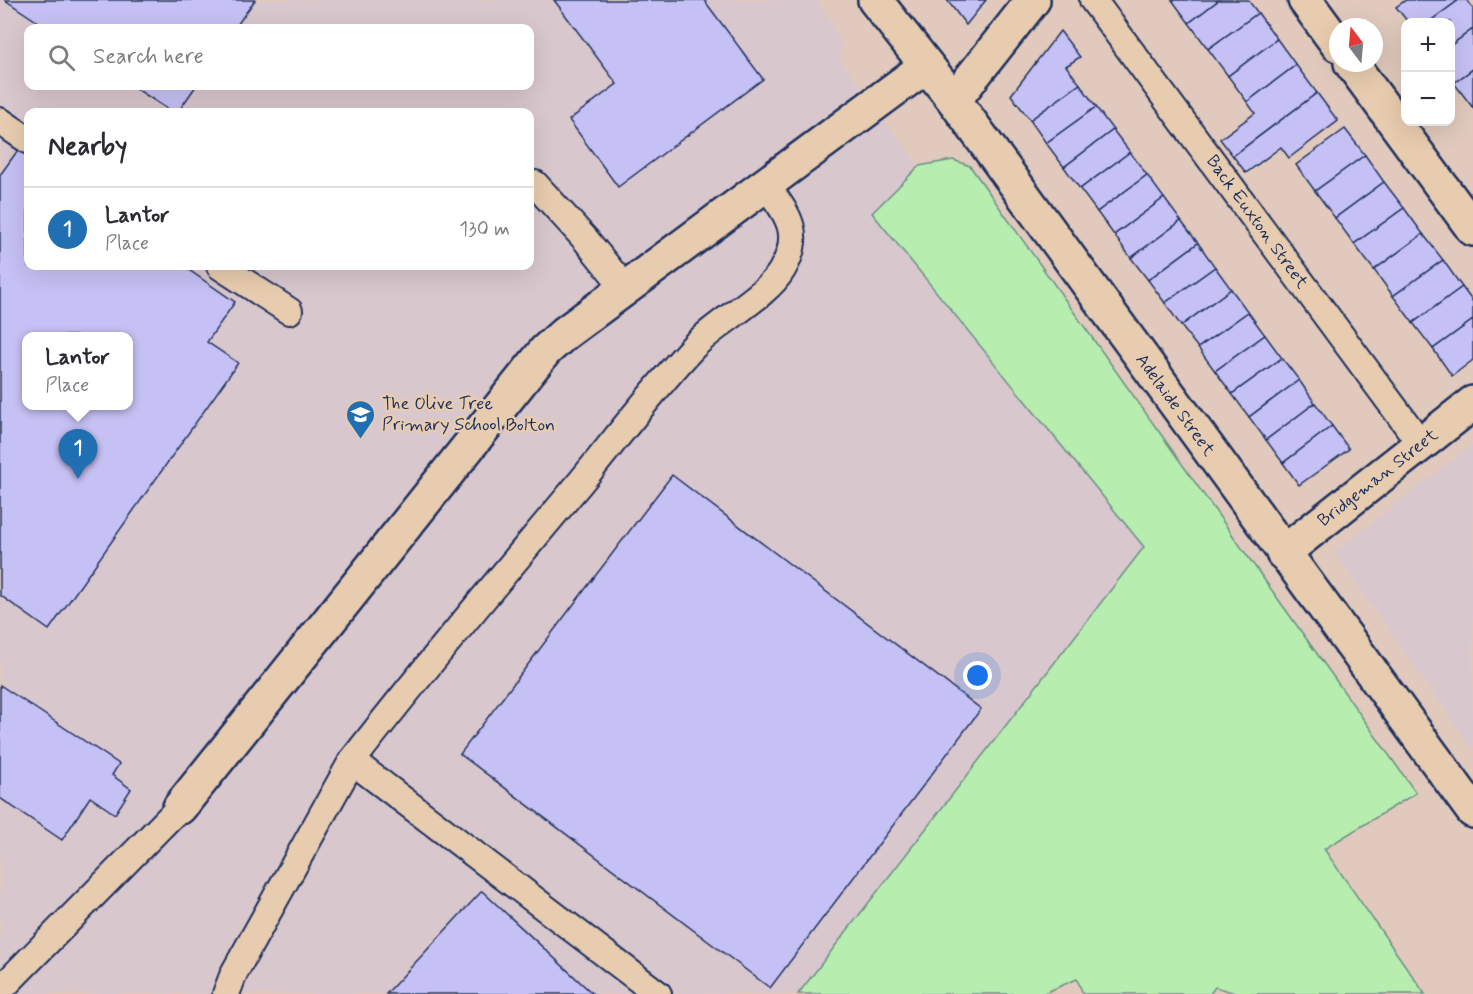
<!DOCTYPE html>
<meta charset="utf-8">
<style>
body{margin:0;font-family:Mynerve,sans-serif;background:#f2f2f3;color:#2b2b33}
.controls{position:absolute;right:18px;top:18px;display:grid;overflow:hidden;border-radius:12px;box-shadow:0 6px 24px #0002}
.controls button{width:54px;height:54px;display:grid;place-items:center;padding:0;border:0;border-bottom:2px solid #e1e1e2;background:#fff;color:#2b2b33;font:30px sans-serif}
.compass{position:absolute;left:1329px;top:18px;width:54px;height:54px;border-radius:50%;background:#fff;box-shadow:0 6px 24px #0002;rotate:344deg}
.you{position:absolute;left:978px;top:676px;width:21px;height:21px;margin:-15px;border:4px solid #fff;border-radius:50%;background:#1a73e8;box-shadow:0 0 0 9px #1a73e833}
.badge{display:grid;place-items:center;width:39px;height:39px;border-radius:50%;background:#1f6fb2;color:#fff;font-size:20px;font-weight:700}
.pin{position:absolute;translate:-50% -50px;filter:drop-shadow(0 2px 3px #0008)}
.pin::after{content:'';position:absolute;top:32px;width:21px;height:18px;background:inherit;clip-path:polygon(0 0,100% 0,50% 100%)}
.popup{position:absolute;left:22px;top:332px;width:111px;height:78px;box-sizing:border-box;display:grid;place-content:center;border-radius:12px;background:#fff;filter:drop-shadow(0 2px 4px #0005);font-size:20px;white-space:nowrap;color:#7c7c81}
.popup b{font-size:22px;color:#2b2b33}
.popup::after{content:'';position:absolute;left:50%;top:100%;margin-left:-12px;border:12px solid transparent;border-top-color:#fff}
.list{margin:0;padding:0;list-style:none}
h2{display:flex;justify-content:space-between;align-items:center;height:78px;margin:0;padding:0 24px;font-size:26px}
h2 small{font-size:20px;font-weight:400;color:#7c7c81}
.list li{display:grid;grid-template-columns:39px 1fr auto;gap:18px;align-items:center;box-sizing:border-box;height:84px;padding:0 24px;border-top:2px solid #e1e1e2}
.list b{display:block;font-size:22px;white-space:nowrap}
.list p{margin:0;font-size:20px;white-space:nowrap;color:#7c7c81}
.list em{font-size:20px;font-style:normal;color:#7c7c81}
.icon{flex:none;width:33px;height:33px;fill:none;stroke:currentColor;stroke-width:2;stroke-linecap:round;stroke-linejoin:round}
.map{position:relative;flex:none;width:1473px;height:994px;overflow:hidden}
.search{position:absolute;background:#fff;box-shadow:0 6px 24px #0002;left:24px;top:24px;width:510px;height:66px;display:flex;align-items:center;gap:15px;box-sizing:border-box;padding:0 21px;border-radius:12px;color:#7c7c81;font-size:22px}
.panel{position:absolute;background:#fff;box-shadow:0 6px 24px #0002;left:24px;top:108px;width:510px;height:162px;border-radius:12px}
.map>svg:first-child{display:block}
.built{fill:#d9c7ce;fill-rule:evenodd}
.green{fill:#b7edaf;stroke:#698e86;stroke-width:1.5}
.building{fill:#c6c1f4;stroke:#1b2f5e;stroke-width:1.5;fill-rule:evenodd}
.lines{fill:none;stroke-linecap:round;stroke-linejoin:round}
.service-casing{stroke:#1b2f5e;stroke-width:30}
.minor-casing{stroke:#1b2f5e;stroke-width:38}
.service{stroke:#e8ccaf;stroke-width:26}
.minor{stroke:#e8ccaf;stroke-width:33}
.labels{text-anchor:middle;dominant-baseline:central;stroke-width:5;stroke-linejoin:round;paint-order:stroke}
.street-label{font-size:18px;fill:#1b2f5e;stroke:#e8ccaf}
.poi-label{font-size:18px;fill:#1b2f5e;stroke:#e8ccaf;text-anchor:start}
</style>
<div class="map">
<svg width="1473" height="994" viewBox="0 0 1473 994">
<rect width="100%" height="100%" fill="#e1cabd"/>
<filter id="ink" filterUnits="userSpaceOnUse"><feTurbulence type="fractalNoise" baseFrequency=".0167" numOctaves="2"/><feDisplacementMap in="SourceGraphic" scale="12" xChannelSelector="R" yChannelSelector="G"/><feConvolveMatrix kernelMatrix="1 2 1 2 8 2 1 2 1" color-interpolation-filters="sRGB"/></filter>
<g filter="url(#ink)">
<g class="built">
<path d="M0,0H816L832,22L841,46L840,59L919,166L873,213L1144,547L798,994H0ZM28,28H530V86H28ZM28,112H530V266H28ZM27,336H129V406H27Z"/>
<polygon points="1473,444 1473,750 1334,552"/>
</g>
<polygon class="green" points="953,160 970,166 1416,793 1324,849 1425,994 1239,994 1215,987 1210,994 1083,994 1077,979 1042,994 798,994 1144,547 872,213 919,166"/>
<g class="building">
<polygon points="5,0 255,0 235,28 47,28"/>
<polygon points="554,0 704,0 763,79 618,187 569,120 617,84"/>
<polygon points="947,0 986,0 966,25"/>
<polygon points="1172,0 1219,0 1189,23"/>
<polygon points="1219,0 1248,0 1258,13 1208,49 1189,23"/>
<polygon points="1406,0 1459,0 1429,22 1408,22 1396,7"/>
<polygon points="1459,0 1467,0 1473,8 1473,29 1450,46 1450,22 1429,22"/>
<polygon points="1258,13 1277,39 1228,76 1208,49"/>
<polygon points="1473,29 1473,69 1454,83 1450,78 1450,46"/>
<polygon points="1060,31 1080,57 1066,66 1080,84 1030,120 1011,95"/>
<polygon points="1277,39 1296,65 1247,102 1228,76"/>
<polygon points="1296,65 1317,93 1233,156 1220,139 1255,113 1247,102"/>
<polygon points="1473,69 1473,108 1454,83"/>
<polygon points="1080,84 1096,107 1046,143 1030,120"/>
<polygon points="132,86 196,86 178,112 172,112"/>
<polygon points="1317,93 1338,121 1289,158 1281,147 1246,173 1233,156"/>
<polygon points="1096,107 1113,130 1064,167 1046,143"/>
<polygon points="1345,129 1365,155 1315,191 1296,165"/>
<polygon points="1113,130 1130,152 1080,189 1064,167"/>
<path d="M18,150L28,157V266H183L235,302L207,342L238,363L49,630L0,595V175ZM27,336H129V406H27Z"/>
<polygon points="1130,152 1147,175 1097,212 1080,189"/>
<polygon points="1365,155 1384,182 1335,218 1315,191"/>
<polygon points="1147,175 1164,198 1114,235 1097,212"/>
<polygon points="1384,182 1404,208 1354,244 1335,218"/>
<polygon points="1164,198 1181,221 1131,258 1114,235"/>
<polygon points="1404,208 1423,234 1374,270 1354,244"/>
<polygon points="1181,221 1198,243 1148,280 1131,258"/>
<polygon points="1423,234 1443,260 1393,296 1374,270"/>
<polygon points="1198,243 1215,267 1165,303 1148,280"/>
<polygon points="1443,260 1462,287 1413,323 1393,296"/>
<polygon points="1215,267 1231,289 1181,326 1165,303"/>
<polygon points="1462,287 1473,302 1473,320 1433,349 1413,323"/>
<polygon points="1231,289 1248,312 1198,348 1181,326"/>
<polygon points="1248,312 1265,335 1215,371 1198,348"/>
<polygon points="1473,320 1473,360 1452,376 1433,349"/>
<polygon points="1265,335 1282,358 1232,394 1215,371"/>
<polygon points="1282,358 1299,380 1249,417 1232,394"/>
<polygon points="1299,380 1315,403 1266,440 1249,417"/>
<polygon points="1315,403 1332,426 1283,463 1266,440"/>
<polygon points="1332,426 1349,449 1299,485 1283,463"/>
<polygon points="672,475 981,709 770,988 460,754"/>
<polygon points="0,685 119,764 112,775 131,789 115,814 90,797 62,840 0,798"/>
<polygon points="482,891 593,994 386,994"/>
</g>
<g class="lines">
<defs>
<g id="service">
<polyline points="1093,0 1421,444"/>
<polyline points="0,121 28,140"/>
<polyline points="535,184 586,240 625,288"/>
<polyline points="220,266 289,311"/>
<polyline points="0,990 180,807"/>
<polyline points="226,994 234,973 352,761"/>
<path d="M658,994L352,761C423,669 499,580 574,490C613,443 651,392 693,347C716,323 768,295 782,270C804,233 787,214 765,184"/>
</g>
<g id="minor">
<polyline points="875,0 954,100 1473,811"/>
<polyline points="1305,0 1338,45"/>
<polyline points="1351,63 1473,229"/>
<polyline points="954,100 1033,0"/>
<polyline points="1283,553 1473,403"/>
<polyline points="180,807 545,351 565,333 926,66"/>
</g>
</defs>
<use href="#service" class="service-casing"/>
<use href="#minor" class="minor-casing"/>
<use href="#service" class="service"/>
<use href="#minor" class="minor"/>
</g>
</g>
<defs>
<symbol id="school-pin" viewBox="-11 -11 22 30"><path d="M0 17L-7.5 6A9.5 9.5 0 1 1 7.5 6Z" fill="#1f6fb2" stroke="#e8ccaf"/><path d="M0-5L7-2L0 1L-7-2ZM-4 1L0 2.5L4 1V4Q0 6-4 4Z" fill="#fff"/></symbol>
</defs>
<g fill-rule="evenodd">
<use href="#school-pin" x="344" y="398" width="33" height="45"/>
</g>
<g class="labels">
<g class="street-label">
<text transform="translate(1257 222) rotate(54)">Back Euxton Street</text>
<text transform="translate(1175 405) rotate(54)">Adelaide Street</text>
<text transform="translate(1378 478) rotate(-38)">Bridgeman Street</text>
</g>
<g class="poi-label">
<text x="382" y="404">The Olive Tree<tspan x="382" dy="21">Primary School Bolton</tspan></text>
</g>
</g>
</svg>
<div class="controls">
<button>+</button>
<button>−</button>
</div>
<svg class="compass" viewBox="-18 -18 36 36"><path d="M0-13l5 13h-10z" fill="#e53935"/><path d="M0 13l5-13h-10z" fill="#7c7c81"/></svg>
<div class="you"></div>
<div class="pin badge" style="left:78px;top:479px">1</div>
<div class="popup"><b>Lantor</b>Place</div>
<div class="search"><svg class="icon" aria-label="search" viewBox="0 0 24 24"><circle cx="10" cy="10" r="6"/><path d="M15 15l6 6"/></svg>Search here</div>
<section class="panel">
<h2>Nearby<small></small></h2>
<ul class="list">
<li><span class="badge">1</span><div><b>Lantor</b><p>Place</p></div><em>130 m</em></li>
</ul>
</section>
</div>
